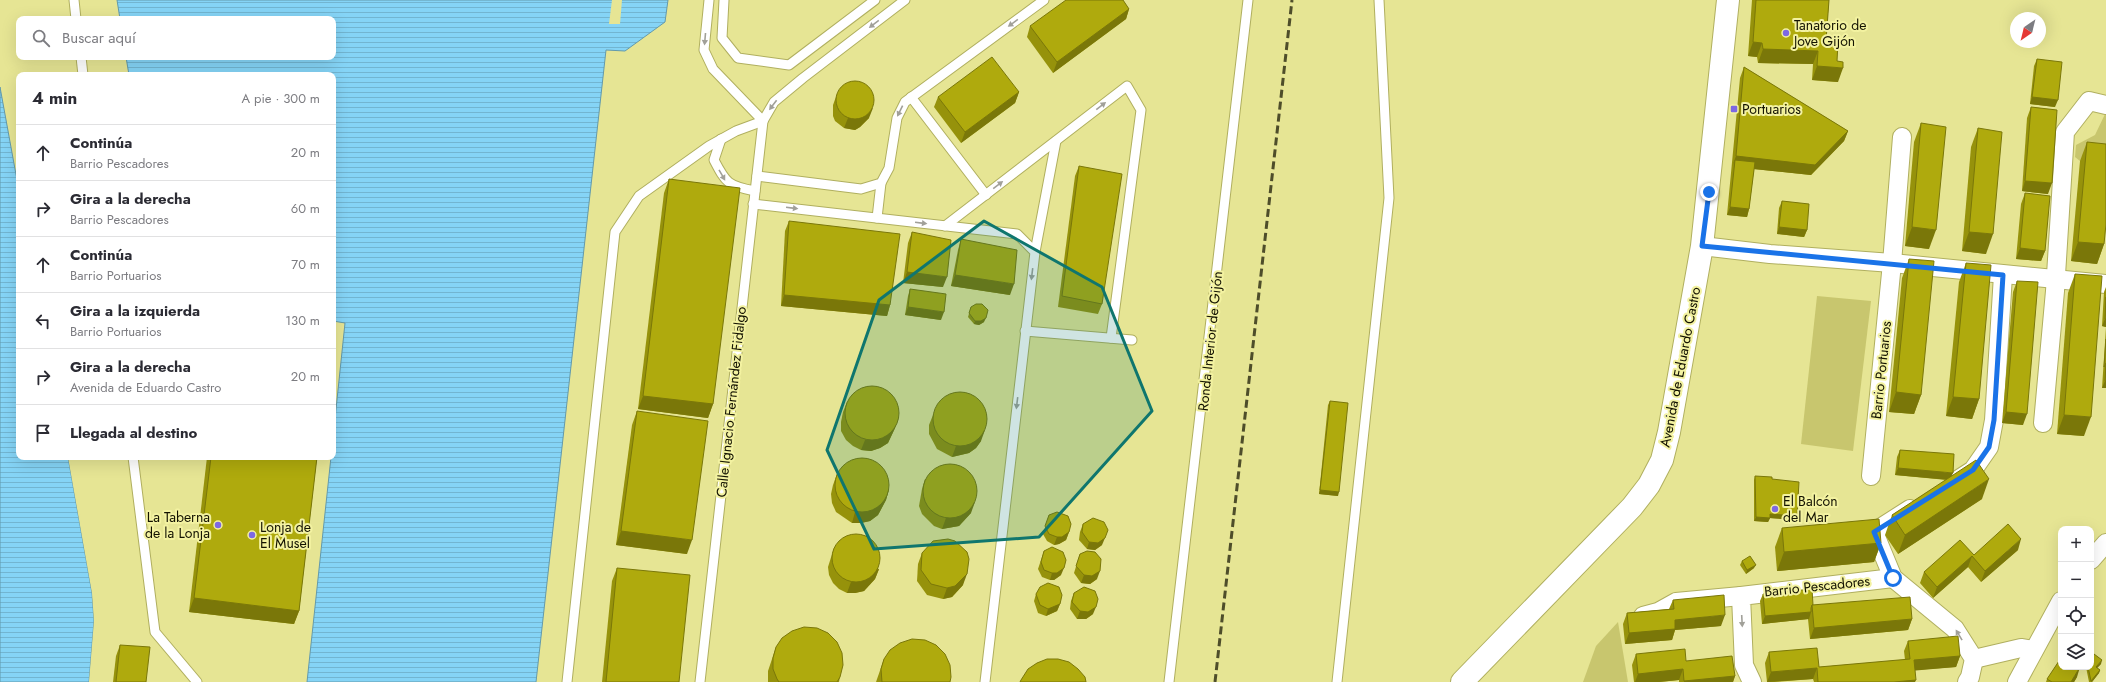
<!DOCTYPE html>
<html lang="es">
<meta charset="utf-8">
<style>
body{margin:0;font-family:Jost,sans-serif;background:#f2f2f3;color:#2b2b33}
.controls{position:absolute;right:12px;bottom:12px;display:grid;overflow:hidden;border-radius:8px;box-shadow:0 4px 16px #0002}
.controls button{width:36px;height:36px;display:grid;place-items:center;padding:0;border:0;border-bottom:1px solid #e1e1e2;background:#fff;color:#2b2b33;font:20px sans-serif}
.compass{position:absolute;left:2010px;top:12px;width:36px;height:36px;border-radius:50%;background:#fff;box-shadow:0 4px 16px #0002;rotate:215deg}
.stop{position:absolute;width:12px;height:12px;margin:-9px;border:3px solid #1a73e8;border-radius:50%;background:#fff}
.stop.end{background:#1a73e8;border-color:#fff;box-shadow:0 1px 4px #0008}
.list{margin:0;padding:0;list-style:none}
h2{display:flex;justify-content:space-between;align-items:center;height:52px;margin:0;padding:0 16px;font-size:17px}
h2 small{font-size:13px;font-weight:400;color:#7c7c81}
.list li{display:grid;grid-template-columns:26px 1fr auto;gap:12px;align-items:center;box-sizing:border-box;height:56px;padding:0 16px;border-top:1px solid #e1e1e2}
.list b{display:block;font-size:15px;white-space:nowrap}
.list p{margin:0;font-size:13px;white-space:nowrap;color:#7c7c81}
.list em{font-size:13px;font-style:normal;color:#7c7c81}
.icon{flex:none;width:22px;height:22px;fill:none;stroke:currentColor;stroke-width:2;stroke-linecap:round;stroke-linejoin:round}
.map{position:relative;flex:none;width:2106px;height:682px;overflow:hidden}
.search{position:absolute;background:#fff;box-shadow:0 4px 16px #0002;left:16px;top:16px;width:320px;height:44px;display:flex;align-items:center;gap:10px;box-sizing:border-box;padding:0 14px;border-radius:8px;color:#7c7c81;font-size:15px}
.panel{position:absolute;background:#fff;box-shadow:0 4px 16px #0002;left:16px;top:72px;width:320px;height:388px;border-radius:8px}
.map>svg:first-child{display:block}
.park{fill:#c8c66e}
.water{fill:url(#water-rules);stroke:#639aac}
.pier{fill:#e6e594}
.lines{fill:none;stroke-linecap:round;stroke-linejoin:round}
.lane-casing{stroke:#b0af5f;stroke-width:11}
.street-casing{stroke:#b0af5f;stroke-width:20}
.secondary-casing{stroke:#b0af5f;stroke-width:24}
.lane{stroke:#fff;stroke-width:9}
.street{stroke:#fff;stroke-width:18}
.secondary{stroke:#fff;stroke-width:22}
.rail{stroke:#4e4d2a;stroke-width:3;stroke-dasharray:8 4;stroke-linecap:butt}
.wall{fill:#96920b}
.shaded-wall{fill:#7a7709}
.building{fill:#afaa0d;stroke:#7a7709}
.oneway{fill:#a1a099}
.route{stroke:#1a73e8;stroke-width:5}
.marked{fill:#0f766e;fill-opacity:0.2;stroke:#0f766e;stroke-width:3;stroke-linejoin:round}
.poi-dot{fill:#7d68e3;stroke:#f3f2a1;stroke-width:1.5}
.labels{text-anchor:middle;dominant-baseline:central;stroke-width:4;stroke-linejoin:round;paint-order:stroke}
.poi-label{font-size:14px;fill:#131200;stroke:#f3f2a1;text-anchor:start}
.street-label{font-size:14px;fill:#131200;stroke:#f3f2a1}
</style>
<div class="map">
<svg width="2106" height="682" viewBox="0 0 2106 682">
<defs>
<pattern id="water-rules" width="6" height="5" patternUnits="userSpaceOnUse"><rect width="6" height="5" fill="#85d4f6"/><path d="M0 2.5h6" fill="none" stroke="#72b5d1"/></pattern>
</defs>
<rect width="100%" height="100%" fill="#e6e594"/>
<g class="park">
<polygon points="2106,112 2106,163 2080,161 2075,157 2076,145 2095,135"/>
<polygon points="1817,296 1871,301 1853,451 1801,444"/>
<polygon points="1618,622 1628,682 1583,682 1596,646"/>
</g>
<g class="water">
<polygon points="117,0 668,0 665,22 625,51 606,50 536,682 307,682 331,457 333,457 333,438 345,323 333,321 333,75 129,75 126,57 333,57 333,19 120,19"/>
<polygon points="0,87 19,191 19,457 68,457 92,593 94,621 89,682 0,682"/>
</g>
<g class="pier">
<polygon points="612,0 622,0 620,24 609,24"/>
<polygon points="68,457 70,457 94,592 96,621 91,682 89,682 94,621 92,593"/>
</g>
<g class="lines">
<defs>
<g id="lane">
<polyline points="74,0 76,19"/>
<polyline points="709,0 704,50 713,69 763,121"/>
<polyline points="724,0 722,38 738,58 789,65 875,0"/>
<polyline points="81,57 83,75"/>
<polyline points="911,97 986,195"/>
<path d="M721,139L714,160C726,183 728,186 755,191"/>
<polyline points="757,176 861,189 881,183 889,168 897,118 905,102 1044,0"/>
<polyline points="753,204 1017,234 1035,252 985,682"/>
<polyline points="877,218 881,183"/>
<polyline points="945,226 1127,86 1141,110 1111,338"/>
<polyline points="1035,252 1056,141"/>
<polyline points="1025,331 1132,340"/>
<polyline points="133,457 155,632 197,682"/>
<polyline points="567,682 615,232 639,196 709,146 736,131 763,121"/>
<polyline points="700,682 763,121 774,102 803,78 905,0"/>
<polyline points="1169,682 1248,0"/>
<polyline points="1337,682 1389,198 1379,0"/>
</g>
<g id="street">
<polyline points="1702,246 1770,254 1892,263 2106,284"/>
<polyline points="2043,423 2055,291 2065,132 2089,101 2106,105"/>
<polyline points="1871,476 1892,263 1902,137"/>
<polyline points="1959,479 1973,470 1989,447 1994,420 2003,275"/>
<polyline points="1910,509 1874,532 1893,578 1955,629 1974,659 1970,677 1967,682"/>
<polyline points="2091,560 2106,543"/>
<polyline points="1643,616 1658,612 1676,602 1741,596"/>
<polyline points="1974,659 2021,648 2034,650"/>
<polyline points="1752,682 1744,665 1741,596 1893,578"/>
<polyline points="2017,682 2061,601"/>
</g>
<polyline id="secondary" points="1462,682 1632,507 1649,485 1662,460 1669,432 1702,246 1728,0"/>
</defs>
<use href="#lane" class="lane-casing"/>
<use href="#street" class="street-casing"/>
<use href="#secondary" class="secondary-casing"/>
<use href="#lane" class="lane"/>
<use href="#street" class="street"/>
<use href="#secondary" class="secondary"/>
<polyline class="rail" points="1215,682 1292,0"/>
</g>
<g class="wall">
<polygon points="1752,0 1829,0 1826,41 1837,61 1838,82 1812,80 1813,64 1758,63 1757,57 1748,56"/>
<polygon points="1129,9 1126,19 1053,73 1027,37 1030,26"/>
<polygon points="2037,59 2055,107 2030,104 2034,66"/>
<polygon points="1744,67 1848,131 1844,141 1811,175 1754,169 1749,209 1747,217 1727,215 1740,78"/>
<polygon points="1019,92 1015,103 961,143 934,107 938,97"/>
<polygon points="837,94 869,118 860,127 855,130 844,128 835,121 833,116 833,105"/>
<polygon points="2031,107 2048,194 2022,191 2027,118"/>
<polygon points="1921,123 1929,249 1905,246 1914,142"/>
<polygon points="1978,128 1986,254 1962,251 1971,147"/>
<polygon points="2087,142 2104,244 2097,264 2071,261 2080,161"/>
<polygon points="1079,166 1102,304 1098,314 1058,307 1075,176"/>
<polygon points="669,179 713,404 708,418 638,409 664,193"/>
<polygon points="2025,193 2045,251 2041,261 2016,259 2021,204"/>
<polygon points="1782,201 1807,230 1804,237 1777,234 1779,208"/>
<polygon points="789,221 890,305 887,316 781,306 785,231"/>
<polygon points="912,232 943,287 903,283 908,243"/>
<polygon points="961,239 1010,295 951,286 958,250"/>
<polygon points="1909,259 1921,395 1914,414 1889,412 1902,278"/>
<polygon points="1966,263 1979,399 1972,419 1946,416 1959,282"/>
<polygon points="2075,274 2084,436 2057,434 2068,293"/>
<polygon points="2017,281 2023,425 2002,423 2013,292"/>
<polygon points="2106,287 2106,388 2102,388 2106,327 2102,326 2104,292"/>
<polygon points="910,289 941,320 905,315 908,296"/>
<polygon points="971,307 984,322 979,325 974,324 968,317"/>
<polygon points="1330,401 1338,496 1319,494 1328,405"/>
<polygon points="847,402 895,428 888,443 880,448 871,451 861,450 853,446 846,440 841,431 841,422 843,412"/>
<polygon points="637,411 687,554 616,545 632,425"/>
<polygon points="933,415 981,441 976,448 969,453 952,457 937,449 929,434 929,425"/>
<polygon points="1900,450 1951,476 1982,499 1898,554 1885,535 1892,515 1947,480 1895,475 1897,457"/>
<polygon points="207,457 317,457 299,611 294,624 189,612"/>
<polygon points="837,474 889,489 886,500 878,515 870,521 861,523 852,523 836,512 832,503 831,494 833,485"/>
<polygon points="1755,476 1772,479 1797,516 1796,520 1770,518 1768,522 1754,521 1754,480"/>
<polygon points="925,479 971,513 959,526 942,529 934,526 922,514 919,506 922,489"/>
<polygon points="1049,515 1069,532 1066,540 1059,544 1054,545 1047,541 1043,534"/>
<polygon points="1083,524 1102,545 1095,550 1087,549 1079,540 1080,532"/>
<polygon points="1782,528 1881,543 1874,562 1777,571 1775,547"/>
<polygon points="834,548 879,569 875,579 864,591 855,593 847,593 839,589 833,583 829,575 828,567"/>
<polygon points="2018,550 1981,582 1968,567 1933,598 1920,583 1924,572 1974,555"/>
<polygon points="1044,551 1061,575 1054,580 1050,580 1042,577 1038,569"/>
<polygon points="922,553 963,585 952,597 943,599 927,595 917,581 918,564"/>
<polygon points="1080,554 1097,579 1090,584 1081,583 1074,573"/>
<polygon points="1742,561 1754,568 1746,574 1740,565"/>
<polygon points="617,568 679,682 602,682 612,581"/>
<polygon points="1074,593 1093,614 1086,619 1077,619 1070,609 1071,601"/>
<polygon points="1036,594 1060,604 1057,611 1046,616 1038,613 1034,601"/>
<polygon points="1763,594 1813,605 1912,619 1908,630 1810,639 1808,619 1762,624 1760,601"/>
<polygon points="1673,600 1721,626 1675,630 1672,640 1625,644 1623,624 1627,613 1669,609"/>
<polygon points="1908,641 1960,656 1956,667 1915,670 1915,682 1814,682 1813,679 1774,682 1767,682 1765,663 1769,652 1819,667 1905,660 1904,651"/>
<polygon points="120,645 146,682 113,682 116,656"/>
<polygon points="776,647 840,677 839,682 768,682 768,671"/>
<polygon points="1636,654 1686,661 1735,676 1733,682 1679,682 1679,680 1659,682 1634,682 1632,665"/>
<polygon points="884,659 950,682 876,682"/>
<polygon points="2101,664 2097,668 2100,670 2099,673 2092,682 2089,682 2086,667 2091,667"/>
<polygon points="2077,677 2074,682 2046,682 2047,679"/>
</g>
<g class="shaded-wall">
<polygon points="1129,9 1126,19 1053,73 1057,62"/>
<polygon points="1753,42 1762,43 1757,57 1748,56"/>
<polygon points="1763,49 1818,51 1813,64 1758,63"/>
<polygon points="1817,66 1843,68 1838,82 1812,80"/>
<polygon points="1019,92 1015,103 961,143 965,132"/>
<polygon points="2032,97 2058,100 2055,107 2030,104"/>
<polygon points="873,108 869,118 860,127 855,130 844,128 848,118"/>
<polygon points="1848,131 1844,141 1811,175 1734,167 1735,160 1732,167 1736,156"/>
<polygon points="2025,181 2052,183 2048,194 2022,191"/>
<polygon points="1730,207 1749,209 1747,217 1727,215"/>
<polygon points="1779,227 1807,230 1804,237 1777,234"/>
<polygon points="1912,227 1936,230 1929,249 1905,246"/>
<polygon points="1969,232 1993,234 1986,254 1962,251"/>
<polygon points="2078,242 2104,244 2097,264 2071,261"/>
<polygon points="2020,248 2045,251 2041,261 2016,259"/>
<polygon points="907,272 947,277 943,287 903,283"/>
<polygon points="955,275 1014,284 1010,295 951,286"/>
<polygon points="784,295 890,305 887,316 781,306"/>
<polygon points="908,307 944,312 941,320 905,315"/>
<polygon points="986,318 984,322 979,325 974,324 975,321"/>
<polygon points="2105,319 2106,319 2106,327 2102,326"/>
<polygon points="2105,381 2106,381 2106,388 2102,388"/>
<polygon points="1896,392 1921,395 1914,414 1889,412"/>
<polygon points="643,396 713,404 708,418 638,409"/>
<polygon points="1953,397 1979,399 1972,419 1946,416"/>
<polygon points="2006,412 2027,414 2023,425 2002,423"/>
<polygon points="2064,415 2091,417 2084,436 2057,434"/>
<polygon points="899,417 895,428 888,443 880,448 871,451 861,450 865,440"/>
<polygon points="985,430 981,441 976,448 969,453 952,457 956,446"/>
<polygon points="1898,468 1953,473 1950,480 1895,475"/>
<polygon points="1989,479 1982,499 1898,554 1905,535"/>
<polygon points="889,489 886,500 878,515 870,521 861,523 852,523 855,512"/>
<polygon points="1320,490 1339,492 1338,496 1319,494"/>
<polygon points="975,502 971,513 959,526 942,529 946,518"/>
<polygon points="1770,514 1797,516 1796,520 1769,518"/>
<polygon points="1756,517 1770,518 1768,522 1754,521"/>
<polygon points="621,531 692,540 687,554 616,545"/>
<polygon points="1069,532 1066,540 1059,544 1054,545 1057,537"/>
<polygon points="1105,538 1102,545 1095,550 1087,549 1089,542"/>
<polygon points="2021,539 2018,550 1981,582 1985,571"/>
<polygon points="1881,543 1874,562 1777,571 1784,552"/>
<polygon points="1972,556 1968,567 1933,598 1937,587"/>
<polygon points="1756,565 1754,568 1746,574 1747,570"/>
<polygon points="1064,568 1061,575 1054,580 1050,580 1052,573"/>
<polygon points="879,569 875,579 864,591 855,593 847,593 851,582"/>
<polygon points="1100,571 1097,579 1090,584 1081,583 1084,575"/>
<polygon points="967,574 963,585 952,597 943,599 947,588"/>
<polygon points="194,598 299,611 294,624 189,612"/>
<polygon points="1060,604 1057,611 1046,616 1048,609"/>
<polygon points="1096,607 1093,614 1086,619 1077,619 1080,611"/>
<polygon points="1811,612 1809,619 1762,624 1765,616"/>
<polygon points="1725,615 1721,626 1675,630 1672,640 1625,644 1629,633 1675,620"/>
<polygon points="1912,619 1908,630 1810,639 1814,628"/>
<polygon points="1960,656 1956,667 1910,671 1914,660"/>
<polygon points="2102,660 2101,664 2095,670 2096,667"/>
<polygon points="2080,667 2077,677 2074,682 2071,682"/>
<polygon points="1817,668 1813,679 1767,682 1771,672"/>
<polygon points="1683,669 1679,680 1659,682 1635,682 1638,674"/>
<polygon points="2100,670 2099,673 2092,682 2091,682"/>
<polygon points="1735,676 1733,682 1684,682 1684,681"/>
<polygon points="1916,680 1915,682 1894,682"/>
</g>
<g class="building">
<polygon points="1066,0 1123,0 1129,9 1057,62 1030,26"/>
<polygon points="1756,0 1829,0 1826,41 1838,43 1837,61 1843,62 1843,68 1817,66 1818,51 1763,49 1762,43 1753,42"/>
<polygon points="992,57 1019,92 965,132 938,97"/>
<polygon points="2037,59 2062,62 2058,100 2032,97"/>
<polygon points="1744,67 1848,131 1815,165 1736,156"/>
<circle cx="855" cy="100" r="19"/>
<polygon points="2031,107 2057,110 2052,183 2025,181"/>
<polygon points="1921,123 1946,127 1936,230 1912,227"/>
<polygon points="1978,128 2002,132 1993,234 1969,232"/>
<polygon points="2087,142 2106,144 2106,224 2104,244 2078,242"/>
<polygon points="1735,160 1755,162 1749,209 1730,207"/>
<polygon points="1079,166 1122,174 1102,304 1062,296"/>
<polygon points="669,179 740,188 713,404 643,396"/>
<polygon points="2025,193 2050,196 2045,251 2020,248"/>
<polygon points="1782,201 1809,204 1807,230 1779,227"/>
<polygon points="789,221 900,234 890,305 784,295"/>
<polygon points="912,232 951,240 947,277 907,272"/>
<polygon points="961,239 1017,250 1014,284 955,275"/>
<polygon points="1909,259 1934,261 1921,395 1896,392"/>
<polygon points="1966,263 1991,265 1979,399 1953,397"/>
<polygon points="2075,274 2102,276 2091,417 2064,415"/>
<polygon points="2017,281 2038,282 2027,414 2006,412"/>
<polygon points="910,289 946,294 944,312 908,307"/>
<polygon points="2106,297 2106,319 2105,319"/>
<polygon points="976,304 982,304 988,310 986,318 981,321 975,321 969,313 971,307"/>
<polygon points="2106,339 2106,363 2104,367"/>
<polygon points="2106,363 2106,381 2105,381"/>
<circle cx="872" cy="413" r="27"/>
<circle cx="960" cy="419" r="27"/>
<polygon points="1330,401 1348,403 1339,492 1320,490"/>
<polygon points="637,411 708,421 692,540 621,531"/>
<polygon points="1900,450 1954,454 1953,473 1898,468"/>
<polygon points="211,457 317,457 299,611 194,598"/>
<circle cx="862" cy="485" r="27"/>
<polygon points="1976,460 1989,479 1905,535 1892,515"/>
<circle cx="950" cy="491" r="27"/>
<polygon points="1755,476 1772,477 1772,479 1799,482 1797,516 1770,514 1770,518 1756,517"/>
<polygon points="1057,512 1068,516 1071,524 1069,532 1062,537 1057,537 1049,534 1045,526 1049,515"/>
<polygon points="1093,518 1104,522 1108,530 1105,538 1098,543 1089,542 1082,532 1083,524"/>
<polygon points="1879,519 1881,543 1784,552 1782,528"/>
<polygon points="2008,524 2021,539 1985,571 1972,556 1937,587 1924,572 1960,540 1974,555"/>
<circle cx="856" cy="558" r="24"/>
<polygon points="948,539 955,541 967,552 969,559 967,574 955,586 947,588 931,584 921,570 922,553 933,541"/>
<polygon points="1052,547 1063,552 1066,560 1064,568 1057,573 1052,573 1044,570 1041,562 1044,551"/>
<polygon points="1087,551 1095,552 1101,559 1100,571 1092,576 1084,575 1076,566 1080,554"/>
<polygon points="1750,556 1756,565 1747,570 1742,561"/>
<polygon points="617,568 690,575 679,682 606,682"/>
<polygon points="1048,583 1059,587 1062,595 1060,604 1048,609 1040,605 1036,594 1040,587"/>
<polygon points="1084,587 1095,591 1098,599 1096,607 1088,612 1080,611 1072,602 1074,593"/>
<polygon points="1812,589 1813,605 1812,605 1811,608 1811,612 1765,616 1763,594"/>
<polygon points="1724,595 1725,615 1675,620 1675,629 1629,633 1627,613 1674,609 1673,600"/>
<polygon points="1910,597 1912,619 1814,628 1812,605"/>
<polygon points="804,627 817,628 828,633 837,642 842,653 843,665 840,677 837,682 779,682 777,679 773,669 773,658 776,647 782,638 792,631"/>
<polygon points="1958,636 1960,656 1914,660 1916,680 1894,682 1818,682 1817,668 1771,672 1769,652 1817,648 1819,667 1910,659 1908,641"/>
<polygon points="912,639 925,640 936,645 945,654 950,665 951,677 950,682 882,682 881,669 884,659 890,650 900,643"/>
<polygon points="120,645 150,647 146,682 116,682"/>
<polygon points="1685,649 1686,661 1732,656 1735,676 1684,681 1683,669 1638,674 1636,654"/>
<polygon points="2094,654 2102,660 2096,667 2100,670 2091,681 2088,667 2091,667 2091,658"/>
<polygon points="2061,658 2061,667 2080,667 2071,682 2052,682 2047,679"/>
<polygon points="1047,659 1058,659 1069,662 1078,669 1085,677 1086,682 1020,682 1021,680 1028,669 1037,663"/>
</g>
<defs><path id="oneway-solid" d="M-6-.8H1V-3.2L6.5 0L1 3.2V.8H-6Z"/></defs>
<g class="oneway">
<use href="#oneway-solid" transform="translate(1013 23) rotate(144)"/>
<use href="#oneway-solid" transform="translate(874 24) rotate(143)"/>
<use href="#oneway-solid" transform="translate(705 39) rotate(95)"/>
<use href="#oneway-solid" transform="translate(773 105) rotate(127)"/>
<use href="#oneway-solid" transform="translate(1101 106) rotate(-38)"/>
<use href="#oneway-solid" transform="translate(900 111) rotate(116)"/>
<use href="#oneway-solid" transform="translate(722 175) rotate(60)"/>
<use href="#oneway-solid" transform="translate(998 185) rotate(-37)"/>
<use href="#oneway-solid" transform="translate(792 208) rotate(7)"/>
<use href="#oneway-solid" transform="translate(921 223) rotate(7)"/>
<use href="#oneway-solid" transform="translate(1032 274) rotate(97)"/>
<use href="#oneway-solid" transform="translate(1017 403) rotate(97)"/>
<use href="#oneway-solid" transform="translate(1742 621) rotate(87)"/>
<use href="#oneway-solid" transform="translate(1959 635) rotate(-121)"/>
</g>
<g class="lines">
<polyline class="route" points="1709,192 1702,246 2003,275 1994,420 1989,447 1973,470 1874,532 1893,578"/>
</g>
<path class="marked" d="M984,221L1102,287L1152,411L1039,537L874,549L827,450L879,300Z"/>
<g class="poi-dot">
<circle cx="1786" cy="33" r="4"/>
<rect x="1730" y="105" width="8" height="8" rx="2"/>
<circle cx="1775" cy="509" r="4"/>
<circle cx="218" cy="525" r="4"/>
<circle cx="252" cy="535" r="4"/>
</g>
<g class="labels">
<g class="poi-label">
<text x="1794" y="25">Tanatorio de<tspan x="1794" dy="16">Jove Gijón</tspan></text>
<text x="1742" y="109">Portuarios</text>
<text x="1783" y="501">El Balcón<tspan x="1783" dy="16">del Mar</tspan></text>
<text x="210" y="517" text-anchor="end">La Taberna<tspan x="210" dy="16">de la Lonja</tspan></text>
<text x="260" y="527">Lonja de<tspan x="260" dy="16">El Musel</tspan></text>
</g>
<g class="street-label">
<text transform="translate(1210 341) rotate(-84)">Ronda Interior de Gijón</text>
<text transform="translate(1680 367) rotate(-79)">Avenida de Eduardo Castro</text>
<text transform="translate(1881 370) rotate(-84)">Barrio Portuarios</text>
<text transform="translate(731 402) rotate(-84)">Calle Ignacio Fernández Fidalgo</text>
<text transform="translate(1817 586) rotate(-6)">Barrio Pescadores</text>
</g>
</g>
</svg>
<div class="controls">
<button>+</button>
<button>−</button>
<button><svg class="icon" aria-label="locate" viewBox="0 0 24 24"><circle cx="12" cy="12" r="6"/><path d="M12 2v4M12 18v4M2 12h4M18 12h4"/></svg></button>
<button><svg class="icon" aria-label="layers" viewBox="0 0 24 24"><path d="M12 4l9 5-9 5-9-5zM3 14l9 5 9-5"/></svg></button>
</div>
<svg class="compass" viewBox="-18 -18 36 36"><path d="M0-13l5 13h-10z" fill="#e53935"/><path d="M0 13l5-13h-10z" fill="#7c7c81"/></svg>
<div class="stop" style="left:1893px;top:578px"></div>
<div class="stop end" style="left:1709px;top:192px"></div>
<div class="search"><svg class="icon" aria-label="search" viewBox="0 0 24 24"><circle cx="10" cy="10" r="6"/><path d="M15 15l6 6"/></svg>Buscar aquí</div>
<section class="panel">
<h2>4 min<small>A pie · 300 m</small></h2>
<ul class="list">
<li><svg class="icon" aria-label="ahead" viewBox="0 0 24 24"><path d="M12 20V5M6 11l6-6 6 6"/></svg><div><b>Continúa</b><p>Barrio Pescadores</p></div><em>20 m</em></li>
<li><svg class="icon" aria-label="right" viewBox="0 0 24 24"><path d="M7 20v-9h11M14 6l5 5-5 5"/></svg><div><b>Gira a la derecha</b><p>Barrio Pescadores</p></div><em>60 m</em></li>
<li><svg class="icon" aria-label="ahead" viewBox="0 0 24 24"><path d="M12 20V5M6 11l6-6 6 6"/></svg><div><b>Continúa</b><p>Barrio Portuarios</p></div><em>70 m</em></li>
<li><svg class="icon" aria-label="left" viewBox="0 0 24 24"><path d="M17 20v-9H6M10 6l-5 5 5 5"/></svg><div><b>Gira a la izquierda</b><p>Barrio Portuarios</p></div><em>130 m</em></li>
<li><svg class="icon" aria-label="right" viewBox="0 0 24 24"><path d="M7 20v-9h11M14 6l5 5-5 5"/></svg><div><b>Gira a la derecha</b><p>Avenida de Eduardo Castro</p></div><em>20 m</em></li>
<li><svg class="icon" aria-label="arrive" viewBox="0 0 24 24"><path d="M6 21V4h12l-3 4 3 4H6"/></svg><div><b>Llegada al destino</b></div></li>
</ul>
</section>
</div>
